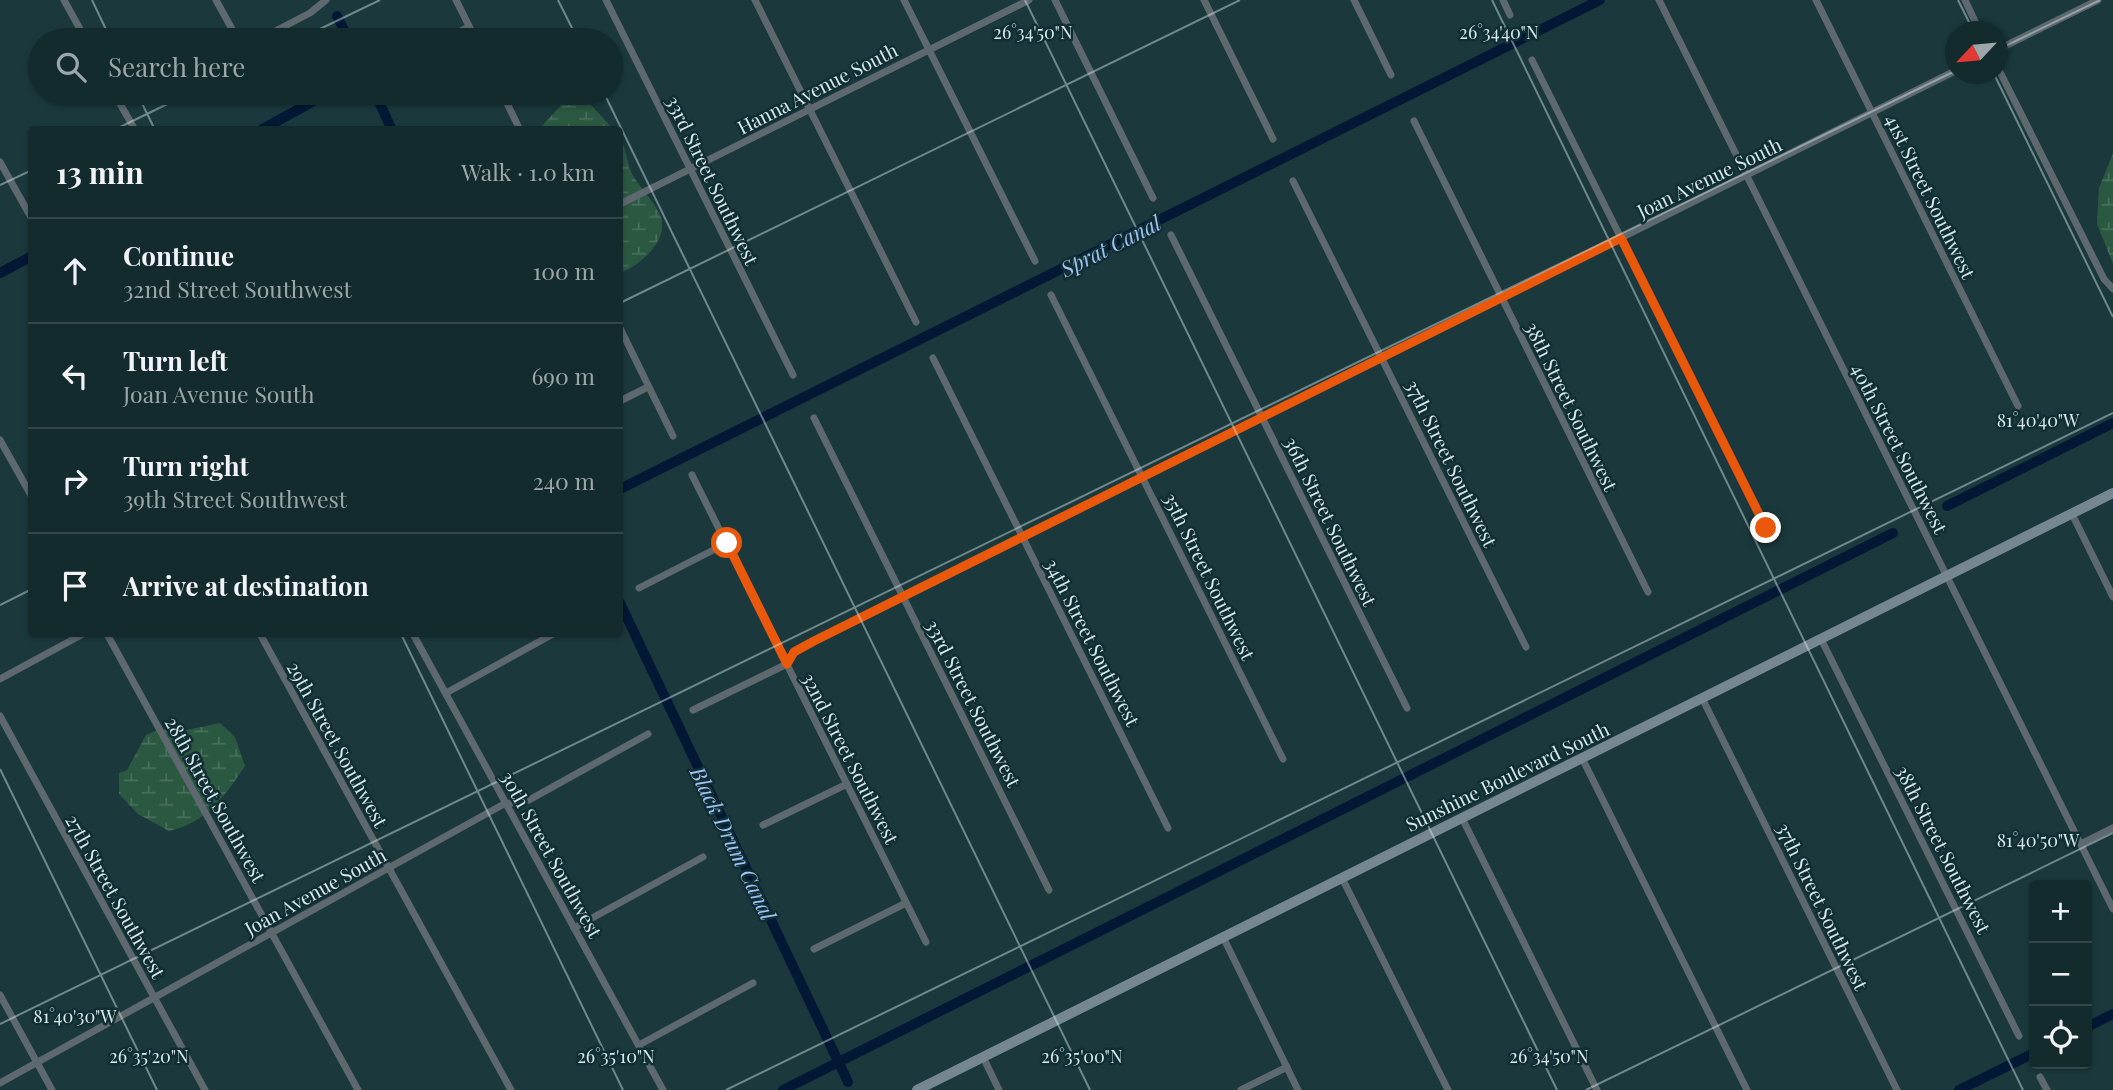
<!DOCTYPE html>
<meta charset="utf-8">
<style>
body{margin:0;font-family:"Playfair Display",serif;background:#21373a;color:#f1f3f6}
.controls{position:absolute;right:21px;bottom:21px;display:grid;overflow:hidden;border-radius:7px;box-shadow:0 2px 5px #0004}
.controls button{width:63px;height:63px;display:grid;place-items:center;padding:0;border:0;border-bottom:2px solid #33474a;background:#142b2e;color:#f1f3f6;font:35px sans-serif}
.compass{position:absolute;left:1945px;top:21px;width:63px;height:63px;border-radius:50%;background:#142b2e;box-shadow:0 2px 5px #0004;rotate:244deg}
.stop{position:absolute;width:21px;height:21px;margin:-16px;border:5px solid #ea580c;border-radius:50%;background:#fff}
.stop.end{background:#ea580c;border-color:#fff;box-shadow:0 2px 7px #0008}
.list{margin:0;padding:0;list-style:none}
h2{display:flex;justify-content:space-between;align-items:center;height:91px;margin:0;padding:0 28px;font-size:30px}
h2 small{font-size:23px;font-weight:400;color:#9da7aa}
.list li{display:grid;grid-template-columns:46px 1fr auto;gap:21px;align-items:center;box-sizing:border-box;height:105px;padding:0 28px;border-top:2px solid #33474a}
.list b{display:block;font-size:26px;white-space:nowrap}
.list p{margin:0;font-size:23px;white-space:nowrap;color:#9da7aa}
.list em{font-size:23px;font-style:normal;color:#9da7aa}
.icon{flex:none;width:38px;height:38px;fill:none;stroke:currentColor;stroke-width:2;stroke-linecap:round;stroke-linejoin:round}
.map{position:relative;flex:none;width:2113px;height:1090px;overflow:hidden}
.search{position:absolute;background:#142b2e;box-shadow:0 2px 5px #0004;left:28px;top:28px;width:595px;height:77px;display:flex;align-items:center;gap:18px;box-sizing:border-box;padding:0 24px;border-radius:38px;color:#9da7aa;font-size:26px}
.panel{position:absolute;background:#142b2e;box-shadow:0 2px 5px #0004;left:28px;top:126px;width:595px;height:511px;border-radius:7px}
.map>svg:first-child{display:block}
.wetland{fill:url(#wetland-marsh)}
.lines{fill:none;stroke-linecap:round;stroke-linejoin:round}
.canal{stroke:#031835;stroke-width:10}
.street{stroke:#5e696f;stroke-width:7}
.secondary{stroke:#768791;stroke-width:10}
.route{stroke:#ea580c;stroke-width:9}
.ticks{fill:none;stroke:#d8e9ec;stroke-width:2;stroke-opacity:0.45}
.labels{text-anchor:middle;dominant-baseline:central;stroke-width:5;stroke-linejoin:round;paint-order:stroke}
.street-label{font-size:19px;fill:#d8e9ec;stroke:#102e33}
.water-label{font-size:21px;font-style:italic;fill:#9ec3f5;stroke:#102e33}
.ticks-label{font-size:18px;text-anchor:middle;fill:#d8e9ec;stroke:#102e33;stroke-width:5;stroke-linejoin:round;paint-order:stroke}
</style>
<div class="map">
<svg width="2113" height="1090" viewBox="0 0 2113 1090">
<defs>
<pattern id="wetland-marsh" width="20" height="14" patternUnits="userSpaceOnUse" patternTransform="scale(1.75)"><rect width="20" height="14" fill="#2b5841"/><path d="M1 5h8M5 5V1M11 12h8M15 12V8" fill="none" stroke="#49705d"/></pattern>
</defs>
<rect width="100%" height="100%" fill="#1b393d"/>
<g class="wetland">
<polygon points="579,99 592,106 613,129 539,129 566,100"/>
<path d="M620,138C627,150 627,164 632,174C640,188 654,201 660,215C671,240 639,266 620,273Z"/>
<polygon points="2113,153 2113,264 2097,224 2099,188"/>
<path d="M220,723L235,737L245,766C225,796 206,823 169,831L138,814L119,794V773L127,770L146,735L160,729L187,730Z"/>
</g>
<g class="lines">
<g class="canal">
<polyline points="337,16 349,40"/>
<polyline points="375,93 392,130"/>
<polyline points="261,130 328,93"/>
<polyline points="0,273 32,256"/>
<polyline points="620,489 1600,0"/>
<polyline points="1947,506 2113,423"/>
<polyline points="620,603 848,1082"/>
<polyline points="2087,1027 2113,1014"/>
<polyline points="783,1090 1893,533"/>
<polyline points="1959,1090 2034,1053"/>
</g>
<g class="street">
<polyline points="64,0 86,40"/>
<polyline points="216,0 238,40"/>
<polyline points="456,0 476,40"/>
<polyline points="606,0 793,375"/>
<polyline points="755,0 916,322"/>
<polyline points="904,0 1035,261"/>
<polyline points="1055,0 1153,198"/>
<polyline points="1204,0 1273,139"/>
<polyline points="1354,0 1391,75"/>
<polyline points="1503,0 1510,15"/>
<polyline points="1659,0 2113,909"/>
<polyline points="1816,0 2018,406"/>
<polyline points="1965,0 1980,32"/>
<polyline points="258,40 310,13 326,0"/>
<polyline points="442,40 469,27"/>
<polyline points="1997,50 2098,0"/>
<polyline points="1532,60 1766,528"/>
<polyline points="1997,66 2104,279 2113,289"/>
<polyline points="114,93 135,130"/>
<polyline points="267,93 267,94"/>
<polyline points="502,93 520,130"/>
<polyline points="1414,121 1648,592"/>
<polyline points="0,162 32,219"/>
<polyline points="1293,181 1526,647"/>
<polyline points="620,204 1029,0"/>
<polyline points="1171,235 1407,708"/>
<polyline points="1051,295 1283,759"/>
<polyline points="620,328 673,436"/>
<polyline points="933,358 1168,828"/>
<polyline points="620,401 648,387"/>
<polyline points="814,418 1049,890"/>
<polyline points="0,440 32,497"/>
<polyline points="692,475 926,942"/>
<polyline points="2072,514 2113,597"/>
<polyline points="639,588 727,543"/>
<polyline points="107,634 358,1090"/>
<polyline points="260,634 511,1090"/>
<polyline points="413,634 663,1090"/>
<polyline points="1821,639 2019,1036"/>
<polyline points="0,679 83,634"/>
<polyline points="446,693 553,634"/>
<polyline points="1702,698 1897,1090"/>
<polyline points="693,710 787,664 795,652 814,641 1955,71"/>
<polyline points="0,716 205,1090"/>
<polyline points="1582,758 1747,1090"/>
<polyline points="1462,818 1597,1090"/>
<polyline points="763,825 847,784"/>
<polyline points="2081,844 2113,828"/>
<polyline points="1342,878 1448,1090"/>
<polyline points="574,928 703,857"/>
<polyline points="1223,937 1298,1090"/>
<polyline points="814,949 906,903"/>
<polyline points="0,995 52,1090"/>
<polyline points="639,1045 753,983"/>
<polyline points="983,1057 999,1090"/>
<polyline points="2040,1077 2047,1090"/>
<polyline points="0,1083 504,804 529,800 648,734"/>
<polyline points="1241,1090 1287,1067"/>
</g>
<polyline class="secondary" points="917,1090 2113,493"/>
</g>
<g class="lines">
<polyline class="route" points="727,543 787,664 794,652 814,641 1621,238 1766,528"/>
</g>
<path class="ticks" d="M92,0L111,40M558,0L578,40M1025,0L1557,1090M1492,0L2023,1090M1958,0L1974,32M297,40L380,0M1997,50L2100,0M1994,74L2113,317M137,93L155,130M604,93L1090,1090M114,130L190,93M0,185L32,170M620,303L1240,0M0,605L32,589M401,634L623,1090M0,769L157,1090M0,1024L1955,71M726,1090L2113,413M1586,1090L2113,833"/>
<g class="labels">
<g class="street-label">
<text transform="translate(817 88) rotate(-27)">Hanna Avenue South</text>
<text transform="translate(1709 177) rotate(-26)">Joan Avenue South</text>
<text transform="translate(713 180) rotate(64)">33rd Street Southwest</text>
<text transform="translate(1931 196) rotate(64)">41st Street Southwest</text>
<text transform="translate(1572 406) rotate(64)">38th Street Southwest</text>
<text transform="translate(1900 448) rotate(63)">40th Street Southwest</text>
<text transform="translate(1452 463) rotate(64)">37th Street Southwest</text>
<text transform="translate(1331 521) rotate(64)">36th Street Southwest</text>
<text transform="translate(1210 576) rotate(64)">35th Street Southwest</text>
<text transform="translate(1093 642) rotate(63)">34th Street Southwest</text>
<text transform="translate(974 703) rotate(63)">33rd Street Southwest</text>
<text transform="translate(338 744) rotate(61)">29th Street Southwest</text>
<text transform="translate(851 758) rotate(63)">32nd Street Southwest</text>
<text transform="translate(1507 776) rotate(-26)">Sunshine Boulevard South</text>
<text transform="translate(216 799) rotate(61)">28th Street Southwest</text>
<text transform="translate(1944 849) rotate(63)">38th Street Southwest</text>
<text transform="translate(552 854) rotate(61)">30th Street Southwest</text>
<text transform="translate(315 891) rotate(-29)">Joan Avenue South</text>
<text transform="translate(116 896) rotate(61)">27th Street Southwest</text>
<text transform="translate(1823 906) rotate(64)">37th Street Southwest</text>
</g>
<g class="water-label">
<text transform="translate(1110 245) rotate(-27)">Sprat Canal</text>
<text transform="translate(734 843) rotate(64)">Black Drum Canal</text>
</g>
</g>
<g class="ticks-label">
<text x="1033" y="39">26°34'50"N</text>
<text x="1499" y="39">26°34'40"N</text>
<text x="2038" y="427">81°40'40"W</text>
<text x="2038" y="847">81°40'50"W</text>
<text x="75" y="1023">81°40'30"W</text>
<text x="149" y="1063">26°35'20"N</text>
<text x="616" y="1063">26°35'10"N</text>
<text x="1082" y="1063">26°35'00"N</text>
<text x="1549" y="1063">26°34'50"N</text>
</g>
</svg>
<div class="controls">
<button>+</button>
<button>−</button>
<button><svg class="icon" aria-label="locate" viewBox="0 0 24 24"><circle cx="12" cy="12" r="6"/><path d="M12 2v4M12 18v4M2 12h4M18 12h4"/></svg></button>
</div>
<svg class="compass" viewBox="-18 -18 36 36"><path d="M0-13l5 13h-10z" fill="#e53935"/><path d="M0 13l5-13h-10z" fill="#9da7aa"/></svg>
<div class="stop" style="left:727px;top:543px"></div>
<div class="stop end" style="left:1766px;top:528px"></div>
<div class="search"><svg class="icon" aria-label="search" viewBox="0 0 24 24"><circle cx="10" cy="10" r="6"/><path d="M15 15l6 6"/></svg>Search here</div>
<section class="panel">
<h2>13 min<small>Walk · 1.0 km</small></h2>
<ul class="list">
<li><svg class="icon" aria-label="ahead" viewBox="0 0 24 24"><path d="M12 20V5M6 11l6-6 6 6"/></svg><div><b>Continue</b><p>32nd Street Southwest</p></div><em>100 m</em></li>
<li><svg class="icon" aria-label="left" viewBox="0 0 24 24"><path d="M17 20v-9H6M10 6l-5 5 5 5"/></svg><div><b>Turn left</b><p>Joan Avenue South</p></div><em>690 m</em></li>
<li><svg class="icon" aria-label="right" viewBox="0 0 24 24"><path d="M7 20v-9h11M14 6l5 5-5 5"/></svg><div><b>Turn right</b><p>39th Street Southwest</p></div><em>240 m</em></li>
<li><svg class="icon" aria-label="arrive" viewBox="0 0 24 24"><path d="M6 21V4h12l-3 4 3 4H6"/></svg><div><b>Arrive at destination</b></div></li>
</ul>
</section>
</div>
